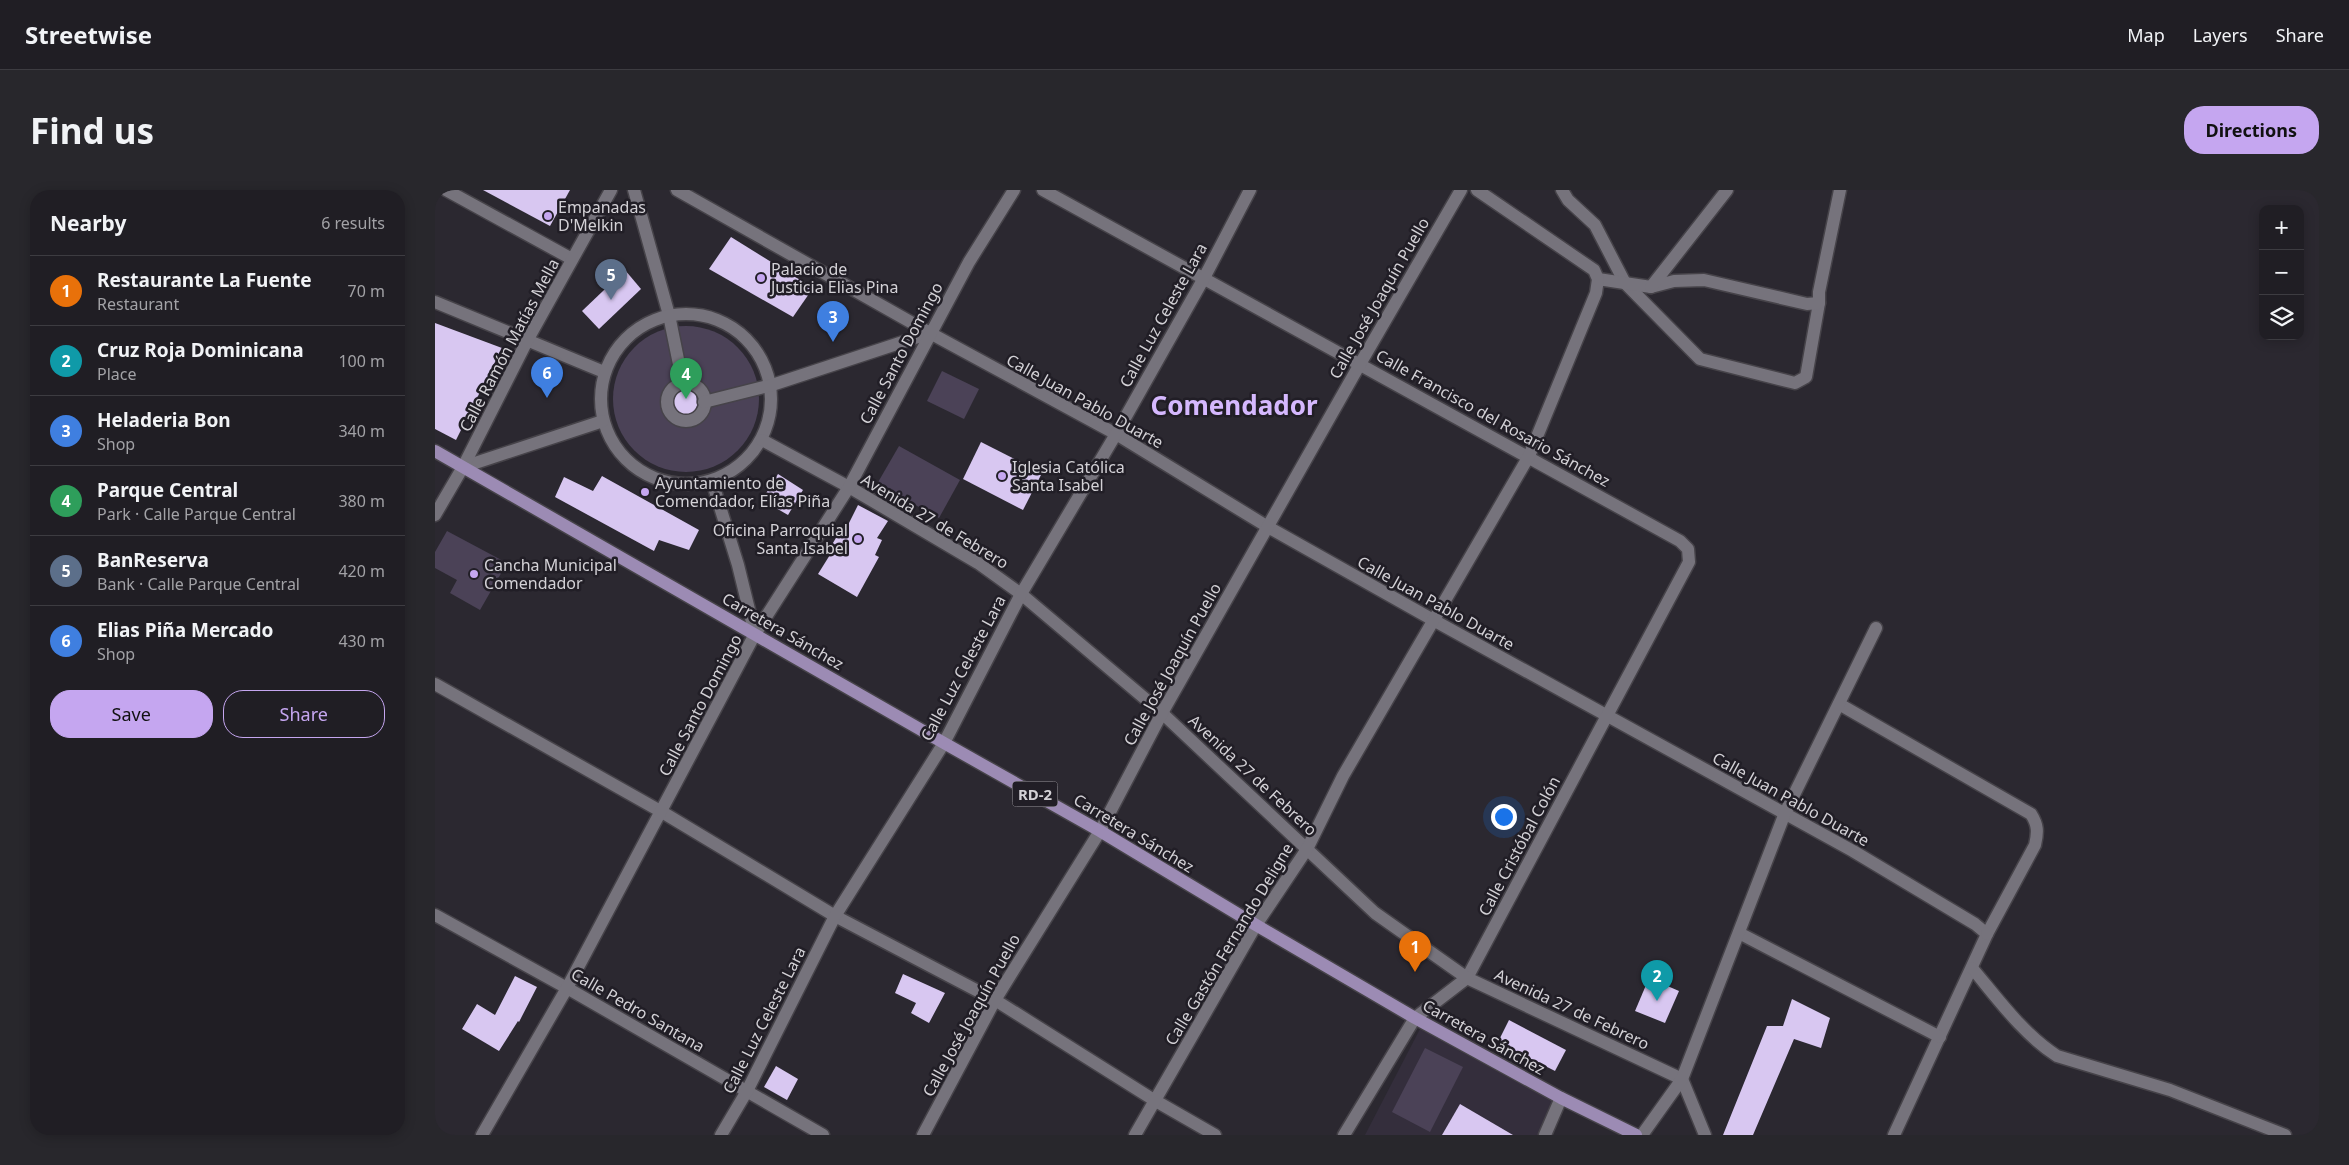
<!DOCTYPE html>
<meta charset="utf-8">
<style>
body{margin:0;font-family:"Noto Sans",sans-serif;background:#28272c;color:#f1f3f6}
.controls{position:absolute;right:15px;top:15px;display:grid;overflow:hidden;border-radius:10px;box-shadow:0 2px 12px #0003}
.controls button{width:45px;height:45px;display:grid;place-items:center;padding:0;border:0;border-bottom:1px solid #3d3c41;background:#201e24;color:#f1f3f6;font:25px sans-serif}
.you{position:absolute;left:1068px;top:626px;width:18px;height:18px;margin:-12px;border:4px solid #fff;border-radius:50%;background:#1a73e8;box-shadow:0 0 0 8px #1a73e833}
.badge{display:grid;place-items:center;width:32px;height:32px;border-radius:50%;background:#c5a6f0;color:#fff;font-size:16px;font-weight:700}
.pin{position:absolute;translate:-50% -41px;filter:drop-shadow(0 1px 2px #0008)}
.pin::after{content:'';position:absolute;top:26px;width:18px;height:15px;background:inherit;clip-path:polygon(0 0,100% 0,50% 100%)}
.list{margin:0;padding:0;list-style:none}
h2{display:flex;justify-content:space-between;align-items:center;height:65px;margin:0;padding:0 20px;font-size:21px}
h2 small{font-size:16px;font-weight:400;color:#a2a2a6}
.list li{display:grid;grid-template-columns:32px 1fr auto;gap:15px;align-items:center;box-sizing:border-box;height:70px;padding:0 20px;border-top:1px solid #3d3c41}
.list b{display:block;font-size:19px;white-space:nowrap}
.list p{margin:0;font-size:16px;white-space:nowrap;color:#a2a2a6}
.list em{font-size:16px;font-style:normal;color:#a2a2a6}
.actions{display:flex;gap:10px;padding:15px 20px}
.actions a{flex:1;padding:11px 0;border:1px solid #c5a6f0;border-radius:20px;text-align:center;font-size:18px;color:#c5a6f0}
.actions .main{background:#c5a6f0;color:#111}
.icon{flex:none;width:28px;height:28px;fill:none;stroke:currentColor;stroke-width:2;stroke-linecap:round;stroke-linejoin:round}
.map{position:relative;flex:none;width:1884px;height:945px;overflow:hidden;border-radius:20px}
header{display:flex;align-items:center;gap:30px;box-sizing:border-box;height:70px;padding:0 25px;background:#201e24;border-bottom:1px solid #3d3c41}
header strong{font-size:24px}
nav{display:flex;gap:28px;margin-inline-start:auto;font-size:18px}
.intro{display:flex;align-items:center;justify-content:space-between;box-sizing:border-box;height:120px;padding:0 30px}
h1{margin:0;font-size:35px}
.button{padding:12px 22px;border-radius:20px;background:#c5a6f0;color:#111;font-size:18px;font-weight:700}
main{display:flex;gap:30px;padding:0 30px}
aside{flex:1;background:#201e24;border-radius:20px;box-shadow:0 2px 12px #0003}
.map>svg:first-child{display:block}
.built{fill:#342e3c}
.green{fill:#4b4257}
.building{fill:#d8c7f1}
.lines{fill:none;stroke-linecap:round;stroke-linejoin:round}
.minor-casing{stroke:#464349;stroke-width:15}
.major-casing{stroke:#464349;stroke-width:15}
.minor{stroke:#76737c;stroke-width:12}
.major{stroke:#9c8bb4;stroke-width:12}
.poi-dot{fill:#c5a6f0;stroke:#211e26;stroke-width:2}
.labels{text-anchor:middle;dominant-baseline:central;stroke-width:5;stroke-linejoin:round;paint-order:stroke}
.shield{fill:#211e26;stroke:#9e9ba1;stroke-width:1}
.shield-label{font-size:15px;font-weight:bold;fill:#d3d1d6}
.poi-label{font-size:16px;fill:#d3d1d6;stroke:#211e26;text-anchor:start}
.street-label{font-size:16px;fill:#d3d1d6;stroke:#211e26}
.town-label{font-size:26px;font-weight:bold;fill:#d5b8fe;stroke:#211e26}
</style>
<header>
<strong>Streetwise</strong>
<nav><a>Map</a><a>Layers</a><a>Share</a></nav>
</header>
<div class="intro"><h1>Find us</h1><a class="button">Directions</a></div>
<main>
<aside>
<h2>Nearby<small>6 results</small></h2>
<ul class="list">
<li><span class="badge" style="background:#e8710a">1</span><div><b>Restaurante La Fuente</b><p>Restaurant</p></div><em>70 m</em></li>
<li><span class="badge" style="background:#0f9aa8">2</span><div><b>Cruz Roja Dominicana</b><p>Place</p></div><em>100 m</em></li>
<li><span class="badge" style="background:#3f7fe0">3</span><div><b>Heladeria Bon</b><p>Shop</p></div><em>340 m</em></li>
<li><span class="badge" style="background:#2e9e5b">4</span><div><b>Parque Central</b><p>Park · Calle Parque Central</p></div><em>380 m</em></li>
<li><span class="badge" style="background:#5c6f8a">5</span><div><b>BanReserva</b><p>Bank · Calle Parque Central</p></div><em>420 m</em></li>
<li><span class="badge" style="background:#3f7fe0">6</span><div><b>Elias Piña Mercado</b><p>Shop</p></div><em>430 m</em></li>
</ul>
<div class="actions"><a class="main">Save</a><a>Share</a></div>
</aside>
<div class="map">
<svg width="1884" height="945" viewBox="0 0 1884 945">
<rect width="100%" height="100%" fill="#2b2830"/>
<polygon class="built" points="985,839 1120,913 1105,945 930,945"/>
<g class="green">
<circle cx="251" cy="209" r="73"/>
<polygon points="507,181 544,199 529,229 492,211"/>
<polygon points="464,256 525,290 504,328 442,294"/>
<polygon points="12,341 72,373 45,420 15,403 22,390 0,378 0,362"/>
<polygon points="990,858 1028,877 995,942 957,922"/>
</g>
<g class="building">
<polygon points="48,0 135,0 115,36"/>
<polygon points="296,47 378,98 358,127 274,79"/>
<polygon points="190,80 206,99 164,139 147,121"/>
<polygon points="0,133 67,158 21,250 0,239"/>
<polygon points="253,200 261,203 262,216 259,224 248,225 239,221 237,211 242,201"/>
<polygon points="546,252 607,283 588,320 528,289"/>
<polygon points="343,284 368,300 353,325 327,310"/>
<polygon points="167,286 264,340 254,360 224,350 219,361 120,307 129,287 158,301"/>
<polygon points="423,315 453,331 442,348 447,350 440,365 444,367 422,407 383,384 398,360 395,358 408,336 411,339"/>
<polygon points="468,784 510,803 494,833 476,823 481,813 460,803"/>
<polygon points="80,786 102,797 84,832 83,831 64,861 27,839 42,814 60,825"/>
<polygon points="1214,788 1244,801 1230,833 1200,821"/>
<polygon points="1357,809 1395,828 1386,858 1359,849 1318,945 1288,945 1332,836 1348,836"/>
<polygon points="1074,830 1131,860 1120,881 1063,852"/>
<polygon points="341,876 363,889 352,910 329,897"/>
<polygon points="1025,914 1078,945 1007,945"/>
</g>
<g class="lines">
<defs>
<g id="minor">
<polyline points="11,0 137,69"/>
<polyline points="199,0 234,125 248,194"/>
<polyline points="242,0 495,143 681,244 833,337 1000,431 1418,661 1540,734 1552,744 1459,945"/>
<polyline points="608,0 1245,351 1253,359 1254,372 1032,788 980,828 909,945"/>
<polyline points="1127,0 1133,10 1160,35 1190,93 1265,169 1360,193 1371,187 1384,113"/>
<polyline points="1163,89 1216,97 1239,91 1269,90 1372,114 1384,113 1384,102 1405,0"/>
<polyline points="1216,97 1292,0"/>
<polyline points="0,112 169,182"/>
<circle cx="251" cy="209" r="85"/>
<circle cx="251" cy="212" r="19"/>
<polyline points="269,212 337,195 495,143"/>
<polyline points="327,250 414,297 543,373 586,404 727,523 940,723 1032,788 1247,889 1270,945"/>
<polyline points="28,277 168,231"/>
<polyline points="277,291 303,375 320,444"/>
<polyline points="0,325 28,277 93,149 176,0"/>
<polyline points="0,494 227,622 400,726 560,810 719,910 780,945"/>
<path d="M1404,514L1596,624C1603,635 1603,642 1600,655L1552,744"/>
<polyline points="0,725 132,798 388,945"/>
<polyline points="1304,743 1505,847"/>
<path d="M1537,778C1563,809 1588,844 1622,866L1735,900L1850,945"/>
<polyline points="47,945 132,798 320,444 414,297 534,72 579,0"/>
<polyline points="286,945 312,901 400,726 509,553 586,404 681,244 769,88 815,0"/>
<polyline points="488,945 560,810 665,641 727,523 925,174 1026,0"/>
<polyline points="700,945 821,735 872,659 908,586 1094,266 1161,103 1163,89 1159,80 1042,0"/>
<polyline points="1110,945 1126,908"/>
<polyline points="1207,945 1247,889 1350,623 1441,438"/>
</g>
<polyline id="major" points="0,261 509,553 665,641 821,735 980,828 1126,908 1201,945"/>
</defs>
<use href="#minor" class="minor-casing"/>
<use href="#major" class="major-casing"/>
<use href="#minor" class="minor"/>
<use href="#major" class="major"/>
</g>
<g class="poi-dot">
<circle cx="113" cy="26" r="5"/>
<circle cx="326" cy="88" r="5"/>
<circle cx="567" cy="286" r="5"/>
<circle cx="210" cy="302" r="5"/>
<circle cx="423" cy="349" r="5"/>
<circle cx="39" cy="384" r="5"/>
</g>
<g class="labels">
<rect class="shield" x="577.5" y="591.5" width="45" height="25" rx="4"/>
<g class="shield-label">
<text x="600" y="604">RD-2</text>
</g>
<g class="poi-label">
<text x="123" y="17">Empanadas<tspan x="123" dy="18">D'Melkin</tspan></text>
<text x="336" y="79">Palacio de<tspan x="336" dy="18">Justicia Elias Pina</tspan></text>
<text x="577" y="277">Iglesia Católica<tspan x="577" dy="18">Santa Isabel</tspan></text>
<text x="220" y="293">Ayuntamiento de<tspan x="220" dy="18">Comendador, Elías Piña</tspan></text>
<text x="413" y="340" text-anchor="end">Oficina Parroquial<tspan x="413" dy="18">Santa Isabel</tspan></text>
<text x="49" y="375">Cancha Municipal<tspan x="49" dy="18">Comendador</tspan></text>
</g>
<g class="street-label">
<text transform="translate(944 108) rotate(-60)">Calle José Joaquín Puello</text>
<text transform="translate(728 125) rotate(-61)">Calle Luz Celeste Lara</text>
<text transform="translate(74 155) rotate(-62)">Calle Ramón Matías Mella</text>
<text transform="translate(466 163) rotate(-62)">Calle Santo Domingo</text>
<text transform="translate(650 211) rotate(29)">Calle Juan Pablo Duarte</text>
<text transform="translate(1058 228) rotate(29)">Calle Francisco del Rosario Sánchez</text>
<text transform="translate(500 331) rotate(31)">Avenida 27 de Febrero</text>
<text transform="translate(1001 413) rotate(29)">Calle Juan Pablo Duarte</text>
<text transform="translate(348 441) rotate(30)">Carretera Sánchez</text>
<text transform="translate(737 474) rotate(-61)">Calle José Joaquín Puello</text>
<text transform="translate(528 478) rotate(-62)">Calle Luz Celeste Lara</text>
<text transform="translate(265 515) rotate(-62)">Calle Santo Domingo</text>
<text transform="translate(818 585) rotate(43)">Avenida 27 de Febrero</text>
<text transform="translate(1356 609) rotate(29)">Calle Juan Pablo Duarte</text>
<text transform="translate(699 643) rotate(31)">Carretera Sánchez</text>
<text transform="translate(1084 656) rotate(-62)">Calle Cristóbal Colón</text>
<text transform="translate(794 754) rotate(-59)">Calle Gastón Fernando Deligne</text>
<text transform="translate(1137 819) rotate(25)">Avenida 27 de Febrero</text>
<text transform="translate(203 820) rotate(30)">Calle Pedro Santana</text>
<text transform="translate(536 825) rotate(-61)">Calle José Joaquín Puello</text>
<text transform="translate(329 830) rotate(-63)">Calle Luz Celeste Lara</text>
<text transform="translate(1049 847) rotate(29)">Carretera Sánchez</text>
</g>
<g class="town-label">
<text x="799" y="215">Comendador</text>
</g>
</g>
</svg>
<div class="controls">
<button>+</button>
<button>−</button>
<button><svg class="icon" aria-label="layers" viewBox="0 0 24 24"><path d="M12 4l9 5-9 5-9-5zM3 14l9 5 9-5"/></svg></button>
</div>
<div class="you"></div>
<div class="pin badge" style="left:980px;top:782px;background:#e8710a">1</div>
<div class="pin badge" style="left:1222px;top:811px;background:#0f9aa8">2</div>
<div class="pin badge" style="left:398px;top:152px;background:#3f7fe0">3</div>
<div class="pin badge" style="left:251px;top:209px;background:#2e9e5b">4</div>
<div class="pin badge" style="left:176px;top:110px;background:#5c6f8a">5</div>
<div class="pin badge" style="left:112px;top:208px;background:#3f7fe0">6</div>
</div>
</main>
